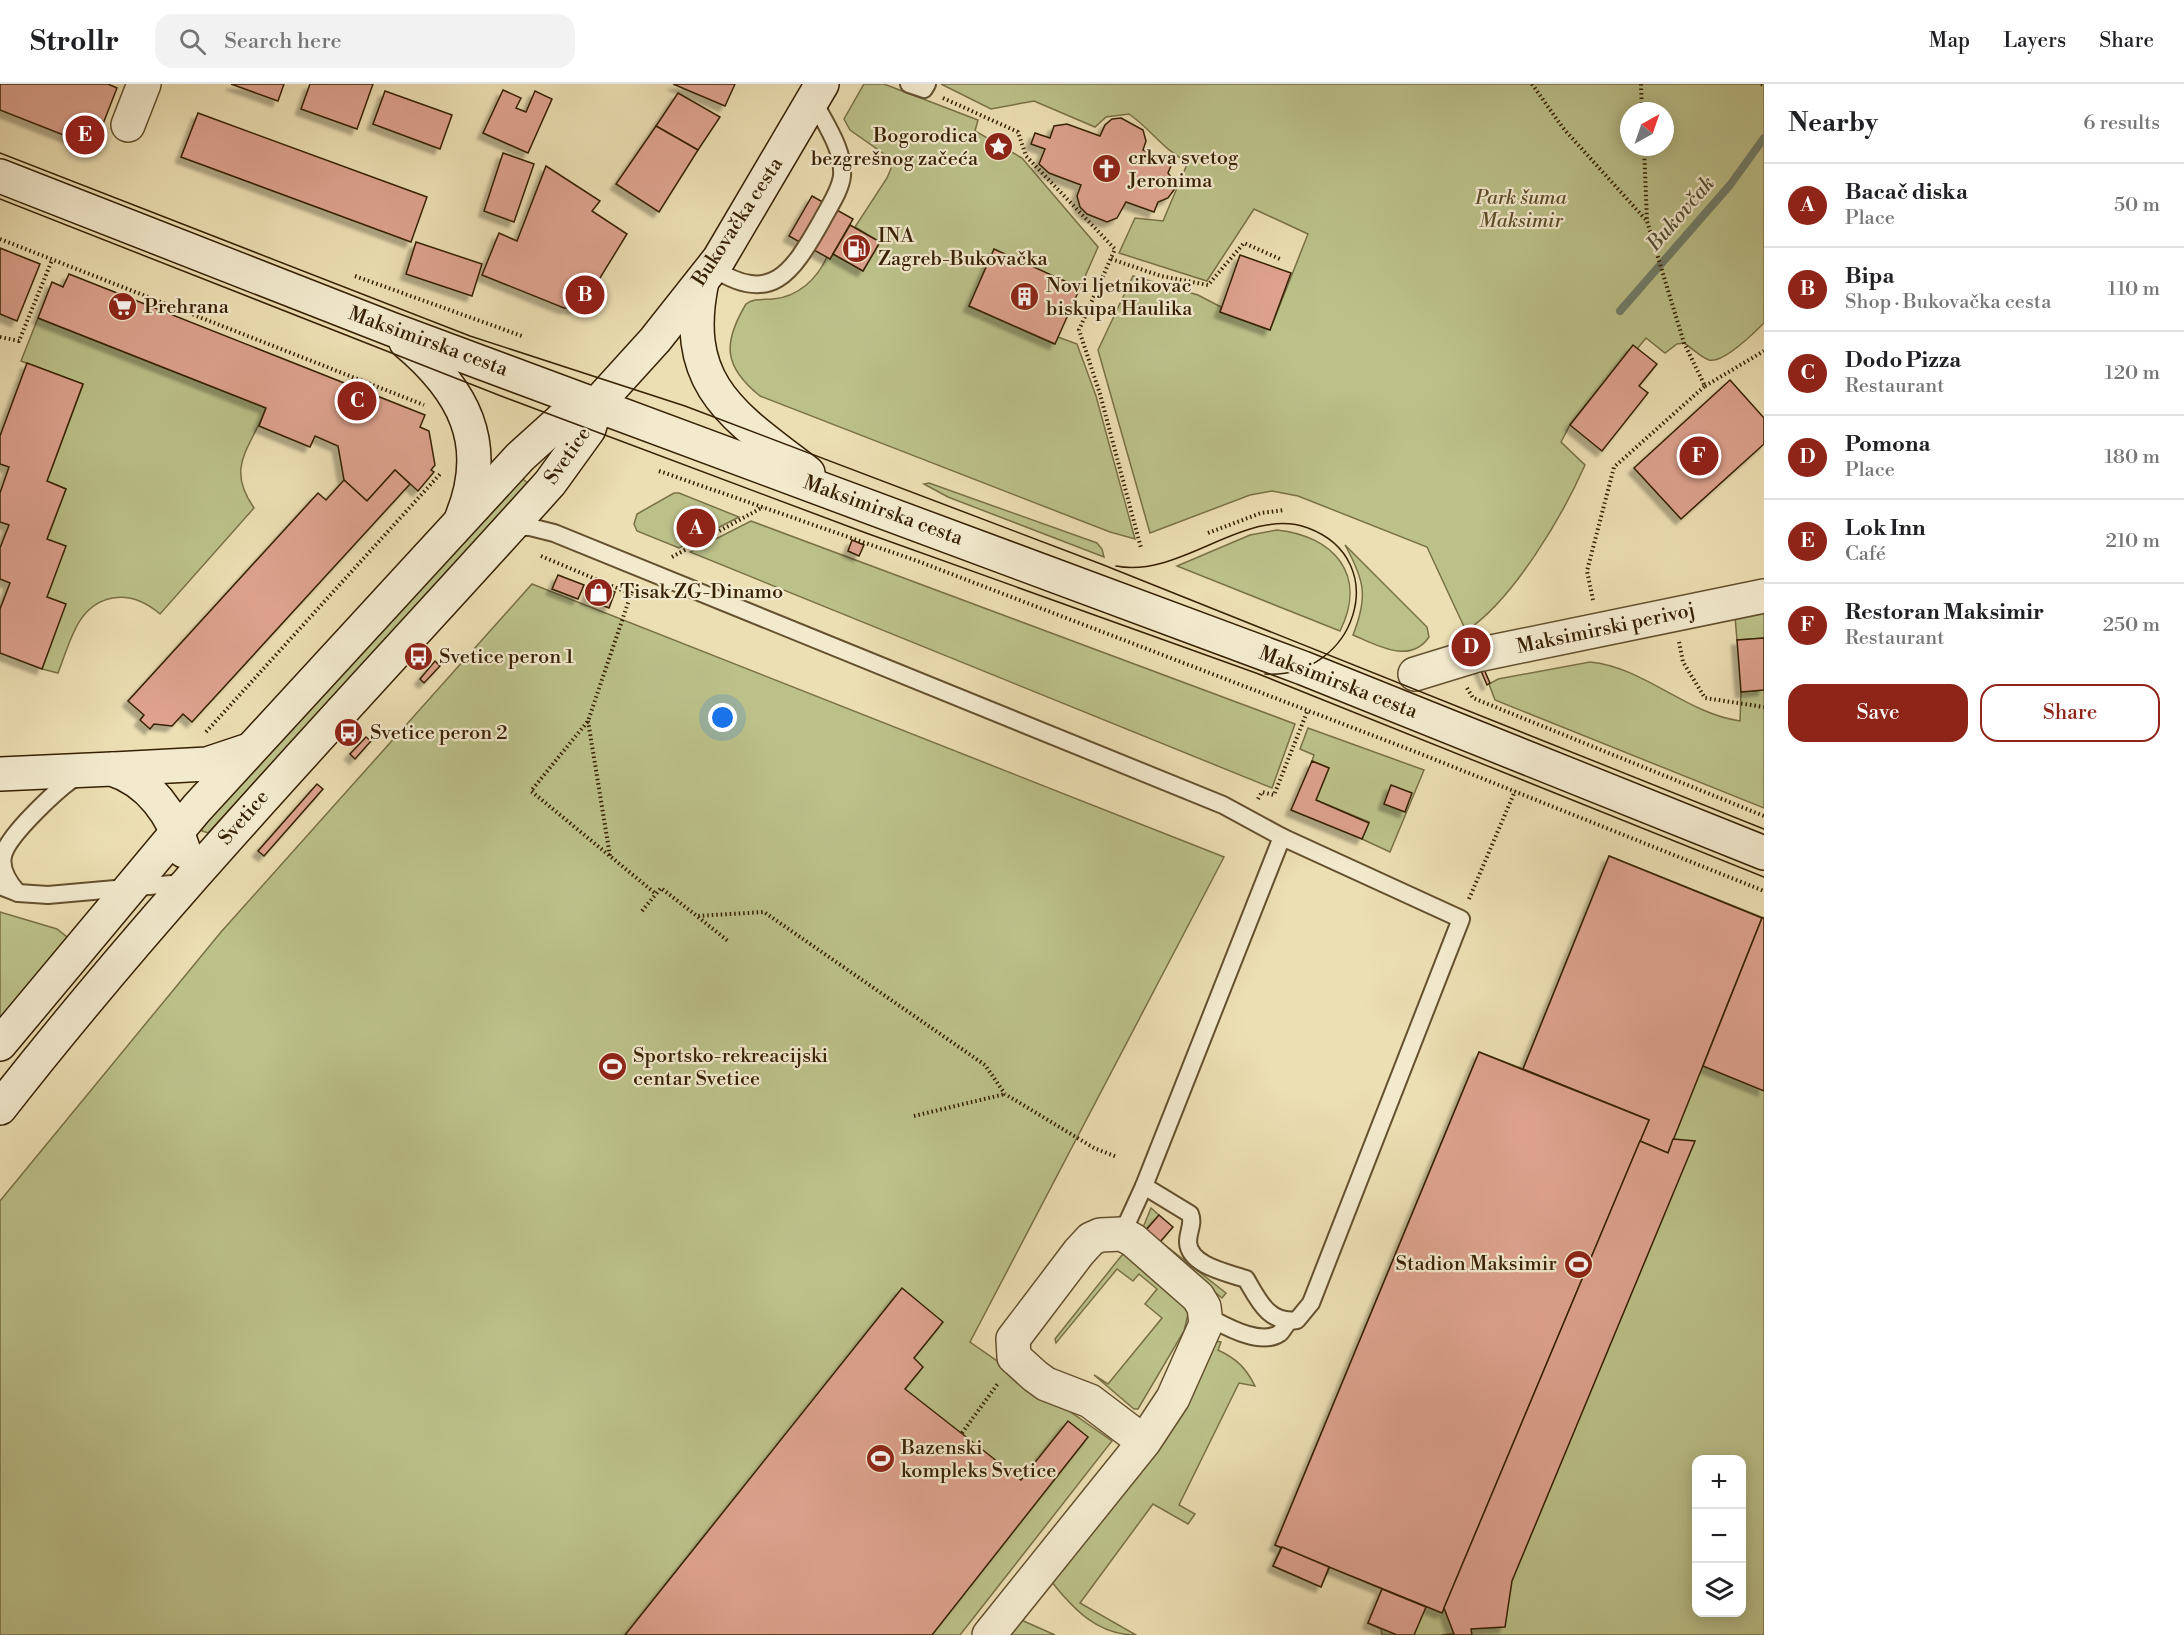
<!DOCTYPE html>
<meta charset="utf-8">
<style>
body{margin:0;font-family:"Libre Bodoni",serif;background:#f2f2f2;color:#202124}
.controls{position:absolute;right:18px;bottom:18px;display:grid;overflow:hidden;border-radius:12px;box-shadow:0 3px 15px #0003}
.controls button{width:54px;height:54px;display:grid;place-items:center;padding:0;border:0;border-bottom:2px solid #e0e0e0;background:#fff;color:#202124;font:30px sans-serif}
.compass{position:absolute;left:1620px;top:18px;width:54px;height:54px;border-radius:50%;background:#fff;box-shadow:0 3px 15px #0003;rotate:40deg}
.you{position:absolute;left:723px;top:634px;width:21px;height:21px;margin:-15px;border:4px solid #fff;border-radius:50%;background:#1a73e8;box-shadow:0 0 0 9px #1a73e833}
.badge{display:grid;place-items:center;width:39px;height:39px;border-radius:50%;background:#8f2418;color:#fff;font-size:20px;font-weight:700}
.pin{position:absolute;translate:-50% -50%;border:3px solid #fff;box-shadow:0 2px 6px #0006}
.list{margin:0;padding:0;list-style:none}
h2{display:flex;justify-content:space-between;align-items:center;height:78px;margin:0;padding:0 24px;font-size:26px}
h2 small{font-size:20px;font-weight:400;color:#757577}
.list li{display:grid;grid-template-columns:39px 1fr auto;gap:18px;align-items:center;box-sizing:border-box;height:84px;padding:0 24px;border-top:2px solid #e0e0e0}
.list b{display:block;font-size:22px;white-space:nowrap}
.list p{margin:0;font-size:20px;white-space:nowrap;color:#757577}
.list em{font-size:20px;font-style:normal;color:#757577}
.actions{display:flex;gap:12px;padding:18px 24px}
.actions a{flex:1;padding:14px 0;border:2px solid #8f2418;border-radius:18px;text-align:center;font-size:21px;color:#8f2418}
.actions .main{background:#8f2418;color:#fff}
.icon{flex:none;width:33px;height:33px;fill:none;stroke:currentColor;stroke-width:2;stroke-linecap:round;stroke-linejoin:round}
.map{position:relative;flex:none;width:1764px;height:1551px;overflow:hidden}
header{display:flex;align-items:center;gap:36px;box-sizing:border-box;height:84px;padding:0 30px;background:#fff;border-bottom:2px solid #e0e0e0}
header strong{font-size:28px}
nav{display:flex;gap:33px;margin-inline-start:auto;font-size:21px}
.search{width:420px;height:54px;background:#f2f2f2;display:flex;align-items:center;gap:15px;box-sizing:border-box;padding:0 21px;border-radius:18px;color:#757577;font-size:22px}
main{display:flex}
aside{flex:1;background:#fff}
.map>svg:first-child{display:block}
.green{fill:#bcc18a;stroke:#797046;stroke-width:1.5;fill-rule:evenodd}
.lines{fill:none;stroke-linecap:round;stroke-linejoin:round}
.stream{stroke:#717e6b;stroke-width:8}
.building{fill:#dea28e;stroke:#362002;stroke-width:1.5;filter:url(#shadow)}
.lane-casing{stroke:#64502e;stroke-width:20}
.street-casing{stroke:#64502e;stroke-width:36}
.secondary-casing{stroke:#362002;stroke-width:36}
.path{stroke:#362002;stroke-width:4;stroke-dasharray:1.5 3;stroke-linecap:butt}
.lane{stroke:#f3eace;stroke-width:16}
.street{stroke:#f3eace;stroke-width:33}
.secondary{stroke:#f3eace;stroke-width:33}
.tram{stroke:#362002;stroke-width:1.5}
.labels{text-anchor:middle;dominant-baseline:central;stroke-width:4.5;stroke-linejoin:round;paint-order:stroke}
.poi-label{font-size:20px;fill:#362002;stroke:#f3eace;text-anchor:start}
.park-label{font-size:20px;font-style:italic;fill:#5e502b;stroke:#f3eace}
.street-label{font-size:20px;fill:#362002;stroke:#f3eace}
.water-label{font-size:21px;font-style:italic;fill:#544f37;stroke:#f3eace}
</style>
<header>
<strong>Strollr</strong>
<div class="search"><svg class="icon" aria-label="search" viewBox="0 0 24 24"><circle cx="10" cy="10" r="6"/><path d="M15 15l6 6"/></svg>Search here</div>
<nav><a>Map</a><a>Layers</a><a>Share</a></nav>
</header>
<main>
<div class="map">
<svg width="1764" height="1551" viewBox="0 0 1764 1551">
<defs>
<filter id="shadow"><feDropShadow dx="-5.5" dy="5.5" stdDeviation="1.5" flood-color="#0004"/></filter>
</defs>
<rect width="100%" height="100%" fill="#ecdfb3"/>
<filter id="stains"><feTurbulence type="fractalNoise" baseFrequency=".00333" numOctaves="4"/><feColorMatrix values="0 0 0 0 .2 0 0 0 0 .09 0 0 0 0 .02 0 0 0 .5 -.17"/></filter>
<radialGradient id="worn" r=".72"><stop offset=".6" stop-color="#630" stop-opacity="0"/><stop offset="1" stop-color="#630" stop-opacity=".3"/></radialGradient>
<g class="green">
<path d="M864,0H884L978,36L975,47L1022,74L1098,163L1080,204L994,166L969,222L1054,260L1058,253L1077,260L1096,312L1135,455L1110,448L760,312C724,283 722,260 746,220C754,214 763,216 773,215C798,213 817,195 827,173L830,175L833,170L863,187L880,158L855,143L887,94L894,77L850,46L844,35Z"/>
<path d="M941,0H1764V239C1754,249 1723,280 1709,276C1700,273 1692,264 1684,259L1677,260L1665,269L1646,254L1637,265L1633,262L1570,341L1561,358L1585,381C1562,433 1513,516 1466,547L1427,463L1298,412L1272,407L1250,411L1150,449L1098,266L1133,192L1198,211L1221,223L1220,228L1270,246L1308,150L1254,125L1207,197L1119,169L1135,134L1163,137L1188,78C1163,66 1152,46 1129,30L1106,33L1095,43L1034,17L991,25ZM1629,27H1665V63H1629Z"/>
<path d="M38,234L266,324C250,366 225,382 254,424L160,530C147,519 130,511 113,514C77,520 70,559 58,589L42,585L65,520L47,513V455L66,405L47,397L83,301L21,277Z"/>
<polygon points="520,393 528,399 208,749 202,747 202,743"/>
<polygon points="929,399 1097,459 1102,465 1104,473 948,413 924,400"/>
<polygon points="674,409 679,409 739,433 679,464 637,447 634,440 637,430"/>
<polygon points="751,437 1295,640 1272,704 690,468"/>
<path d="M1277,446C1334,452 1368,491 1340,547L1177,482L1250,451Z"/>
<path d="M1345,461L1427,543L1429,553C1410,581 1377,561 1353,551C1368,513 1365,497 1345,461Z"/>
<polygon points="532,500 1224,773 970,1258 1112,1357 960,1551 0,1551 0,1117 221,848"/>
<polygon points="1764,526 1764,554 1737,556 1735,533"/>
<path d="M1590,578C1644,583 1685,629 1740,637L1741,608L1764,606V724L1495,616L1489,600L1498,595Z"/>
<polygon points="1308,644 1424,686 1390,768 1362,755 1369,738 1316,716 1329,684 1312,677 1314,671 1300,665"/>
<path d="M1609,772L1764,834V1551H1382L1381,1545L1368,1539L1382,1505L1330,1483L1321,1503L1273,1482L1281,1463L1275,1461L1479,968L1523,985ZM1696,1376H1742V1528H1696Z"/>
<polygon points="0,828 57,845 71,856 0,944"/>
<polygon points="1151,1124 1159,1131 1146,1146 1226,1209 1222,1214 1145,1150 1142,1146"/>
<polygon points="1122,1171 1126,1171 1189,1226 1184,1247 1138,1325 1134,1325 1094,1291 1108,1300 1162,1234 1145,1220 1157,1205 1139,1190 1133,1197 1117,1185 1056,1259 1055,1255"/>
<path d="M1216,1257L1221,1258L1218,1266C1237,1275 1246,1284 1255,1302L1239,1299L1179,1421L1195,1430L1188,1440L1153,1420L1080,1519L1136,1551C1098,1551 1074,1526 1051,1497Z"/>
<polygon points="1019,1535 1055,1551 1006,1551"/>
</g>
<g class="lines">
<polyline class="stream" points="1620,227 1730,101 1764,54"/>
</g>
<g class="building">
<polygon points="0,0 108,0 117,4 94,63 0,26"/>
<polygon points="231,0 284,0 278,17"/>
<polygon points="310,0 373,0 357,45 301,25"/>
<polygon points="673,0 735,0 725,22"/>
<polygon points="503,6 521,14 516,24 526,28 535,7 552,15 528,69 483,49"/>
<polygon points="385,7 452,31 440,65 373,40"/>
<polygon points="678,9 720,33 698,66 656,42"/>
<polygon points="198,29 427,113 411,158 181,73"/>
<polygon points="1121,34 1143,46 1146,57 1143,66 1173,77 1168,89 1175,98 1174,106 1168,114 1158,118 1154,128 1126,118 1117,134 1107,138 1087,130 1080,123 1077,112 1081,101 1049,89 1039,80 1045,65 1031,60 1035,49 1050,54 1054,42 1067,40 1100,52 1105,41 1112,35"/>
<polygon points="656,42 698,66 659,128 616,100"/>
<polygon points="503,69 534,80 514,138 484,127"/>
<polygon points="546,82 600,117 592,127 627,150 584,220 576,224 564,224 482,191 499,149 517,157"/>
<polygon points="812,112 853,135 830,175 789,152"/>
<polygon points="850,141 880,158 863,187 833,170"/>
<polygon points="416,158 482,180 472,212 406,190"/>
<polygon points="0,164 40,180 17,237 0,230"/>
<polygon points="994,165 1080,204 1055,260 969,222"/>
<polygon points="1240,171 1291,189 1270,246 1220,228"/>
<polygon points="69,190 425,331 420,343 429,347 435,381 431,386 434,388 418,407 395,386 367,417 344,396 338,362 315,352 310,363 259,342 266,324 38,234 52,198 63,203"/>
<polygon points="1633,261 1657,280 1639,302 1648,309 1602,367 1570,341"/>
<polygon points="27,279 83,300 47,397 66,405 47,455 66,462 47,513 66,520 42,585 0,569 0,525 10,499 0,495 0,464 9,441 0,438 0,409 9,383 0,380 0,352"/>
<polygon points="1730,296 1764,334 1764,360 1681,435 1634,384"/>
<polygon points="395,386 410,400 192,638 183,630 172,642 154,640 150,645 140,636 144,631 128,617 318,409 326,416 344,396 367,417"/>
<polygon points="852,456 864,461 859,472 848,467"/>
<polygon points="558,491 584,501 578,515 552,505"/>
<polygon points="592,499 615,508 609,524 586,515"/>
<polygon points="1467,547 1490,599 1487,601 1464,548"/>
<polygon points="1764,554 1764,606 1741,608 1737,556"/>
<polygon points="435,577 440,582 424,599 420,595"/>
<polygon points="366,653 371,657 355,675 350,670"/>
<polygon points="1312,677 1329,684 1316,716 1369,739 1362,755 1291,726"/>
<polygon points="317,700 323,705 264,772 258,767"/>
<polygon points="1391,701 1412,709 1405,728 1384,720"/>
<polygon points="1609,772 1762,834 1668,1069 1640,1057 1649,1036 1523,985"/>
<polygon points="1762,834 1764,834 1764,1007 1703,982"/>
<polygon points="1479,968 1649,1036 1442,1529 1275,1461"/>
<polygon points="1673,1055 1695,1057 1512,1497 1505,1543 1471,1545 1472,1551 1442,1551 1454,1550 1444,1524 1640,1057 1668,1069"/>
<polygon points="1159,1131 1173,1143 1160,1158 1146,1146"/>
<polygon points="902,1204 943,1238 914,1274 923,1283 905,1305 1021,1396 1068,1337 1088,1353 932,1551 625,1551"/>
<polygon points="1282,1463 1329,1483 1321,1503 1273,1482"/>
<polygon points="1382,1505 1426,1523 1414,1551 1397,1551 1368,1539"/>
</g>
<g class="lines">
<defs>
<g id="lane">
<polyline points="909,0 924,5 927,0"/>
<path d="M713,184C771,222 792,189 821,138C828,124 840,108 842,92C844,65 825,40 813,16"/>
<path d="M510,443H530L554,449L1223,721L1282,753L1461,835L1311,1219L1297,1236C1268,1240 1258,1215 1246,1195C1229,1189 1189,1182 1188,1158C1188,1147 1194,1140 1190,1130L1144,1102"/>
<polyline points="0,802 18,809 48,811 183,799"/>
<path d="M18,809C9,799 0,786 3,772C7,752 60,702 79,691"/>
<polyline points="1122,1150 1144,1102 1282,753"/>
<path d="M1206,1232C1224,1241 1260,1263 1280,1249C1283,1246 1286,1240 1289,1237"/>
</g>
<g id="street">
<polyline points="128,41 144,0"/>
<polyline points="1415,590 1477,571 1764,512"/>
<polyline points="989,1551 1144,1358 1173,1314 1206,1240 1204,1223 1198,1213 1133,1156 1122,1150 1100,1151 1091,1155 1079,1168 1013,1255 1014,1273 1035,1292 1046,1300 1090,1317 1144,1358"/>
</g>
<g id="secondary">
<polyline points="0,92 391,245 1303,584 1764,769"/>
<path d="M702,197C680,302 734,332 808,389"/>
<path d="M406,258C463,306 492,359 462,433"/>
<polyline points="596,321 655,256 719,175 822,0"/>
<polyline points="114,685 207,680 246,667"/>
<path d="M0,690L112,685C150,697 173,731 184,767"/>
<polyline points="0,960 197,724 520,373 562,335 596,321"/>
<path d="M0,1024C171,805 364,606 550,399L589,345L596,321"/>
</g>
</defs>
<use href="#lane" class="lane-casing"/>
<use href="#street" class="street-casing"/>
<use href="#secondary" class="secondary-casing"/>
<g class="path">
<polyline points="1532,0 1563,44 1647,137"/>
<polyline points="1641,0 1642,27"/>
<polyline points="1761,0 1764,1"/>
<polyline points="943,14 1018,48 1026,72 1115,165 1079,246 1100,310 1141,464"/>
<polyline points="0,155 424,321"/>
<polyline points="1111,175 1161,192 1208,201 1244,159 1280,175"/>
<polyline points="355,192 522,252"/>
<polyline points="0,253 19,257 52,176"/>
<polyline points="1705,302 1764,267"/>
<polyline points="659,387 920,478 1416,668 1764,807"/>
<polyline points="1208,449 1261,429 1285,426"/>
<polyline points="541,472 631,510 632,507"/>
<polyline points="672,473 763,423"/>
<polyline points="631,510 588,637 531,707 656,810 661,804 697,832 764,828 985,981 1005,1010 1094,1064 1117,1073"/>
<polyline points="1593,516 1587,487 1614,383 1705,302 1684,259 1647,137 1644,63"/>
<polyline points="1679,558 1683,578 1705,614 1764,623"/>
<polyline points="1467,604 1473,614 1764,732"/>
<polyline points="588,637 610,772"/>
<polyline points="206,648 441,389"/>
<polyline points="1258,715 1262,708 1274,711 1307,628"/>
<polyline points="1469,815 1515,707"/>
<polyline points="642,827 656,810"/>
<polyline points="698,833 728,857"/>
<polyline points="914,1032 1005,1010"/>
<polyline points="962,1349 999,1298"/>
</g>
<use href="#lane" class="lane"/>
<use href="#street" class="street"/>
<use href="#secondary" class="secondary"/>
<g class="tram">
<polyline points="0,69 470,252 685,322 1101,480 1764,745"/>
<polyline points="0,115 501,312 866,449 1256,589 1764,793"/>
<path d="M1116,482C1181,495 1246,421 1308,444C1394,476 1356,595 1265,590"/>
</g>
</g>
<defs>
<symbol id="sight-disc" viewBox="-11 -11 22 22"><circle r="9.5" fill="#8f2418" stroke="#f3eace"/><path d="M0-6L1.8-2.2L6-1.7L2.9 1.2L3.7 5.4L0 3.3L-3.7 5.4L-2.9 1.2L-6-1.7L-1.8-2.2Z" fill="#fff"/></symbol>
<symbol id="church-disc" viewBox="-11 -11 22 22"><circle r="9.5" fill="#8f2418" stroke="#f3eace"/><path d="M-1.2-6h2.4v3.5h3.3v2.4h-3.3V6h-2.4V-.1h-3.3v-2.4h3.3Z" fill="#fff"/></symbol>
<symbol id="fuel-disc" viewBox="-11 -11 22 22"><circle r="9.5" fill="#8f2418" stroke="#f3eace"/><path d="M-5.5-6h7V0h2V4h1.3V-2.5L3-4.5l.8-.8L6-3V5H2.5V1h-1V6h-7ZM-4.2-4.7v3.2H.2V-4.7Z" fill="#fff"/></symbol>
<symbol id="building-disc" viewBox="-11 -11 22 22"><circle r="9.5" fill="#8f2418" stroke="#f3eace"/><path d="M-4-6H4V6H1V3H-1V6H-4ZM-2.5-4.3h1.7v1.8h-1.7ZM.8-4.3h1.7v1.8H.8ZM-2.5-1h1.7V.8h-1.7ZM.8-1h1.7V.8H.8Z" fill="#fff"/></symbol>
<symbol id="supermarket-disc" viewBox="-11 -11 22 22"><circle r="9.5" fill="#8f2418" stroke="#f3eace"/><path d="M-6-5.5h2.5l.6 2H6L4.5 2H-2.5L-4.4-4H-6ZM-1.5 3.2a1.3 1.3 0 1 0 .1 0ZM3 3.2a1.3 1.3 0 1 0 .1 0Z" fill="#fff"/></symbol>
<symbol id="shop-disc" viewBox="-11 -11 22 22"><circle r="9.5" fill="#8f2418" stroke="#f3eace"/><path d="M-5-2.5h2.3a2.7 3.5 0 0 1 5.4 0H5L5.5 6h-11ZM-1.5-2.5h3a1.5 2.3 0 0 0-3 0Z" fill="#fff"/></symbol>
<symbol id="bus-disc" viewBox="-11 -11 22 22"><circle r="9.5" fill="#8f2418" stroke="#f3eace"/><path d="M-5-6H5V4H4V6H2V4H-2V6H-4V4H-5ZM-3.5-4V0h7V-4ZM-3.5 1.2v1.5H-2V1.2ZM2 1.2v1.5H3.5V1.2Z" fill="#fff"/></symbol>
<symbol id="stadium-disc" viewBox="-11 -11 22 22"><circle r="9.5" fill="#8f2418" stroke="#f3eace"/><path d="M0-5a6.5 5 0 1 0 0 10a6.5 5 0 1 0 0-10ZM-3.5-1.8h7v3.6h-7Z" fill="#fff"/></symbol>
</defs>
<g fill-rule="evenodd">
<use href="#sight-disc" x="982" y="46" width="33" height="33"/>
<use href="#church-disc" x="1090" y="68" width="33" height="33"/>
<use href="#fuel-disc" x="840" y="148" width="33" height="33"/>
<use href="#building-disc" x="1008" y="196" width="33" height="33"/>
<use href="#supermarket-disc" x="106" y="206" width="33" height="33"/>
<use href="#shop-disc" x="582" y="492" width="33" height="33"/>
<use href="#bus-disc" x="402" y="556" width="33" height="33"/>
<use href="#bus-disc" x="332" y="632" width="33" height="33"/>
<use href="#stadium-disc" x="596" y="966" width="33" height="33"/>
<use href="#stadium-disc" x="1562" y="1164" width="33" height="33"/>
<use href="#stadium-disc" x="864" y="1358" width="33" height="33"/>
</g>
<g class="labels">
<g class="poi-label">
<text x="978" y="52" text-anchor="end">Bogorodica<tspan x="978" dy="23">bezgrešnog začeća</tspan></text>
<text x="1128" y="74">crkva svetog<tspan x="1128" dy="23">Jeronima</tspan></text>
<text x="878" y="152">INA<tspan x="878" dy="23">Zagreb-Bukovačka</tspan></text>
<text x="1046" y="202">Novi ljetnikovac<tspan x="1046" dy="23">biskupa Haulika</tspan></text>
<text x="144" y="223">Prehrana</text>
<text x="620" y="508">Tisak ZG-Dinamo</text>
<text x="439" y="573">Svetice peron 1</text>
<text x="370" y="649">Svetice peron 2</text>
<text x="633" y="972">Sportsko-rekreacijski<tspan x="633" dy="23">centar Svetice</tspan></text>
<text x="1557" y="1180" text-anchor="end">Stadion Maksimir</text>
<text x="901" y="1364">Bazenski<tspan x="901" dy="23">kompleks Svetice</tspan></text>
</g>
<g class="park-label">
<text x="1521" y="114">Park šuma<tspan x="1521" dy="23">Maksimir</tspan></text>
</g>
<g class="street-label">
<text transform="translate(738 138) rotate(-57)">Bukovačka cesta</text>
<text transform="translate(428 258) rotate(20)">Maksimirska cesta</text>
<text transform="translate(568 372) rotate(-55)">Svetice</text>
<text transform="translate(883 427) rotate(20)">Maksimirska cesta</text>
<text transform="translate(1606 545) rotate(-12)">Maksimirski perivoj</text>
<text transform="translate(1338 599) rotate(21)">Maksimirska cesta</text>
<text transform="translate(244 734) rotate(-49)">Svetice</text>
</g>
<g class="water-label">
<text transform="translate(1681 130) rotate(-49)">Bukovčak</text>
</g>
</g>
<rect width="100%" height="100%" filter="url(#stains)"/>
<rect width="100%" height="100%" fill="url(#worn)"/>
</svg>
<div class="controls">
<button>+</button>
<button>−</button>
<button><svg class="icon" aria-label="layers" viewBox="0 0 24 24"><path d="M12 4l9 5-9 5-9-5zM3 14l9 5 9-5"/></svg></button>
</div>
<svg class="compass" viewBox="-18 -18 36 36"><path d="M0-13l5 13h-10z" fill="#e53935"/><path d="M0 13l5-13h-10z" fill="#757577"/></svg>
<div class="you"></div>
<div class="pin badge" style="left:696px;top:444px">A</div>
<div class="pin badge" style="left:585px;top:211px">B</div>
<div class="pin badge" style="left:357px;top:317px">C</div>
<div class="pin badge" style="left:1471px;top:563px">D</div>
<div class="pin badge" style="left:85px;top:51px">E</div>
<div class="pin badge" style="left:1699px;top:372px">F</div>
</div>
<aside>
<h2>Nearby<small>6 results</small></h2>
<ul class="list">
<li><span class="badge">A</span><div><b>Bacač diska</b><p>Place</p></div><em>50 m</em></li>
<li><span class="badge">B</span><div><b>Bipa</b><p>Shop · Bukovačka cesta</p></div><em>110 m</em></li>
<li><span class="badge">C</span><div><b>Dodo Pizza</b><p>Restaurant</p></div><em>120 m</em></li>
<li><span class="badge">D</span><div><b>Pomona</b><p>Place</p></div><em>180 m</em></li>
<li><span class="badge">E</span><div><b>Lok Inn</b><p>Café</p></div><em>210 m</em></li>
<li><span class="badge">F</span><div><b>Restoran Maksimir</b><p>Restaurant</p></div><em>250 m</em></li>
</ul>
<div class="actions"><a class="main">Save</a><a>Share</a></div>
</aside>
</main>
